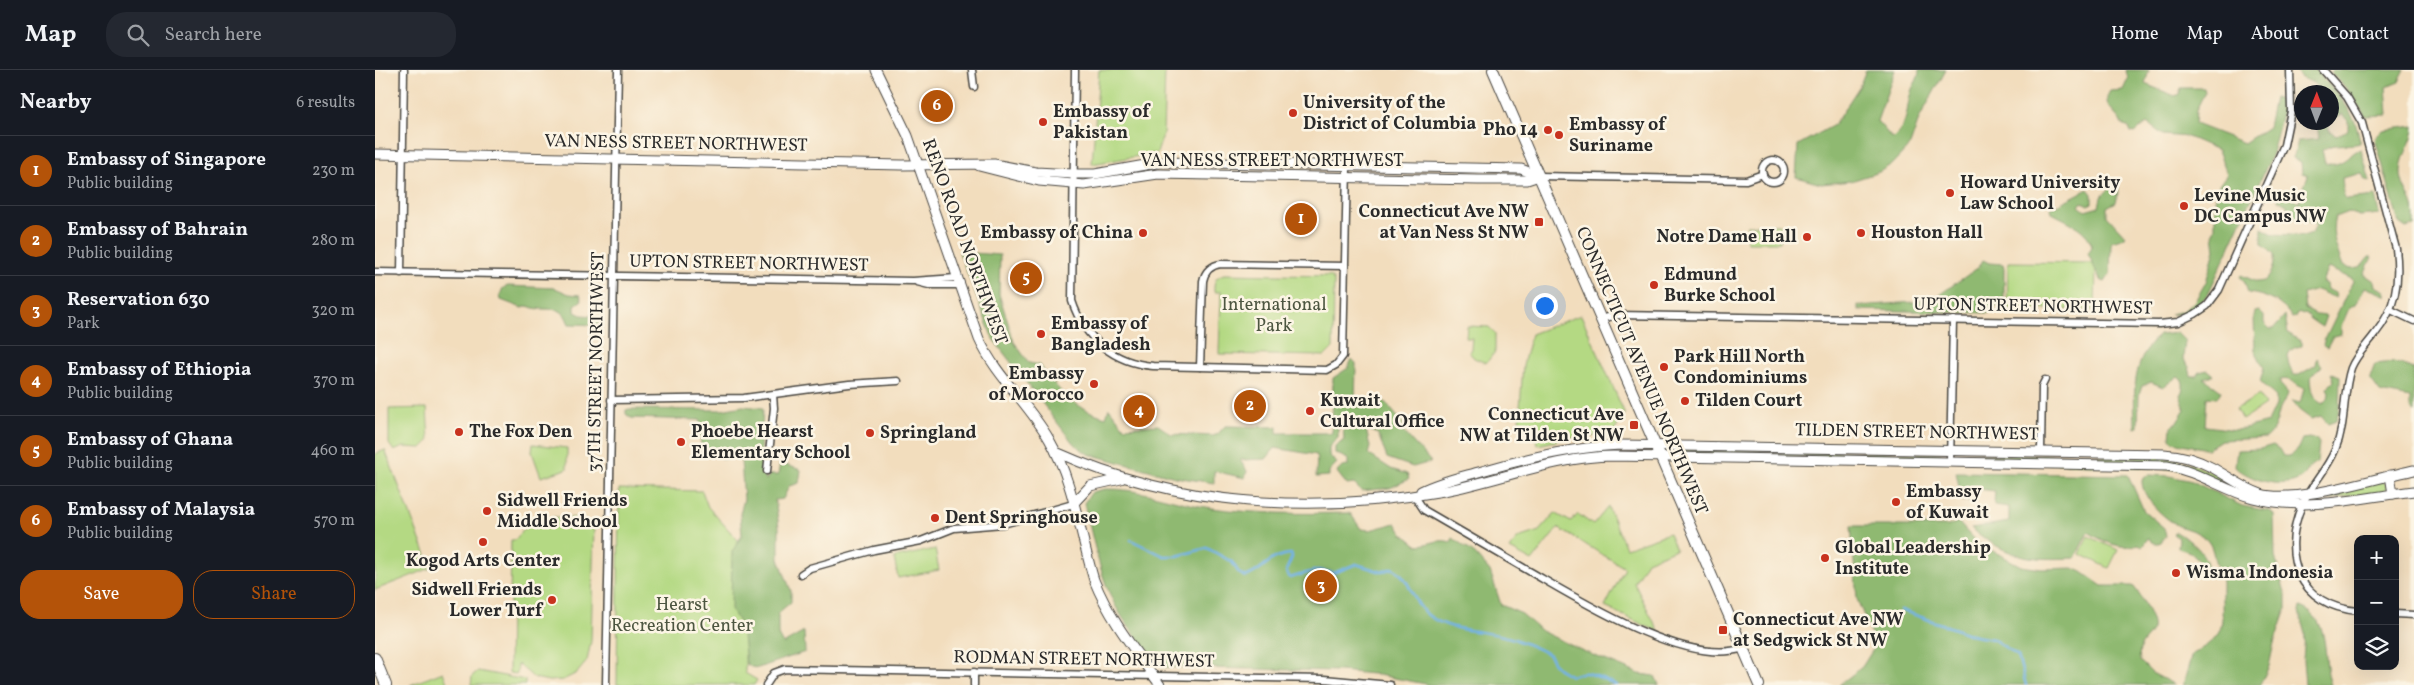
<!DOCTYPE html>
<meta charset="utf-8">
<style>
body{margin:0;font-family:Vollkorn,serif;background:#242831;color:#f1f3f6}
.controls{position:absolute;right:15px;bottom:15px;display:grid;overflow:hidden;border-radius:10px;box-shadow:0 5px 20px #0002}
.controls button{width:45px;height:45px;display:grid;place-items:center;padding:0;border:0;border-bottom:1px solid #363941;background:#171b24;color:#f1f3f6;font:25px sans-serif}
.compass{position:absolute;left:1919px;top:15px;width:45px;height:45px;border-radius:50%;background:#171b24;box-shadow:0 5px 20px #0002;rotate:1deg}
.you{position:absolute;left:1169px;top:235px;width:18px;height:18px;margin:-12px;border:4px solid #fff;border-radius:50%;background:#1a73e8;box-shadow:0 0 0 8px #1a73e833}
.badge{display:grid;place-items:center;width:32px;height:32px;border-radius:50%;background:#b45309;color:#fff;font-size:16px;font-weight:700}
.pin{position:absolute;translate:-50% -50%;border:2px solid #fff;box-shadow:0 1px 5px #0006}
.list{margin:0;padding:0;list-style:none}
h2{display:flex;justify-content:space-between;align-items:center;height:65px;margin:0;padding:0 20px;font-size:21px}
h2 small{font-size:16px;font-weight:400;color:#9ea1a6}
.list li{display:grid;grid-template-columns:32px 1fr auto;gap:15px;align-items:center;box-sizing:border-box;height:70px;padding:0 20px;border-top:1px solid #363941}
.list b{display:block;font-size:19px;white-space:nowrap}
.list p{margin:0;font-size:16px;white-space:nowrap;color:#9ea1a6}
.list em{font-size:16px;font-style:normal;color:#9ea1a6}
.actions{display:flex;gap:10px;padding:15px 20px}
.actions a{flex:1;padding:11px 0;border:1px solid #b45309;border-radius:20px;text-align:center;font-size:18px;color:#b45309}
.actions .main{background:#b45309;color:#fff}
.icon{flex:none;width:28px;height:28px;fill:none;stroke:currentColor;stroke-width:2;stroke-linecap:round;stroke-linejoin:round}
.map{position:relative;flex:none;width:2039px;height:615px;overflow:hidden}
header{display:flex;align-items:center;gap:30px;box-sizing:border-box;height:70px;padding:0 25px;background:#171b24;border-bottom:1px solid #363941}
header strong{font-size:24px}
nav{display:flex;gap:28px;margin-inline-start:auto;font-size:18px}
.search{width:350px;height:45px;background:#242831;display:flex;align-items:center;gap:12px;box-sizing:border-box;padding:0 18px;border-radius:20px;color:#9ea1a6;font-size:19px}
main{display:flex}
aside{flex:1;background:#171b24}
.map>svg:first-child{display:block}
.green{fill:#b4d983;stroke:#708257}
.forest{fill:#8fb971;stroke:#5d724e}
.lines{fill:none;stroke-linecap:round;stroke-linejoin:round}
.stream{stroke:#73b3e7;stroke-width:2.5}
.street-casing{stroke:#494641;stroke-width:9}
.secondary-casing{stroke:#494641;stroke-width:11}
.primary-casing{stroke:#494641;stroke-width:12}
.street{stroke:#fff;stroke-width:6}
.secondary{stroke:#fff;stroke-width:9}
.primary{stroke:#fff;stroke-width:10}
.poi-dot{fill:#c8321e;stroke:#fcf5e5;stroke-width:2}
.labels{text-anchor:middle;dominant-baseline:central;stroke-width:5;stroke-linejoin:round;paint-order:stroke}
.poi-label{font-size:18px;font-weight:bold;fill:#2b2b2b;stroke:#fcf5e5;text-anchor:start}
.street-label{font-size:18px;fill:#2b2b2b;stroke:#fcf5e5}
.park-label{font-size:18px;fill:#4d5641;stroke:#fcf5e5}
</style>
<header>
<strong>Map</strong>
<div class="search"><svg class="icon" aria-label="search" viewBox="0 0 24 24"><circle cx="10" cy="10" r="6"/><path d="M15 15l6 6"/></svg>Search here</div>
<nav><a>Home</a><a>Map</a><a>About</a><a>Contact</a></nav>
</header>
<main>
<aside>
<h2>Nearby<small>6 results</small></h2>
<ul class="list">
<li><span class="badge">1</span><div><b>Embassy of Singapore</b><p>Public building</p></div><em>230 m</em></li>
<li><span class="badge">2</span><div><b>Embassy of Bahrain</b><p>Public building</p></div><em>280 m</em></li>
<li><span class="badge">3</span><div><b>Reservation 630</b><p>Park</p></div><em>320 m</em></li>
<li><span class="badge">4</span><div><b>Embassy of Ethiopia</b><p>Public building</p></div><em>370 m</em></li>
<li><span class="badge">5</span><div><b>Embassy of Ghana</b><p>Public building</p></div><em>460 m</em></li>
<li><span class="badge">6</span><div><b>Embassy of Malaysia</b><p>Public building</p></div><em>570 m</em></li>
</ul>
<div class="actions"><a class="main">Save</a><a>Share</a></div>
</aside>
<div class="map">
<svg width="2039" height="615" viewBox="0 0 2039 615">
<rect width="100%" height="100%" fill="#fcf5e5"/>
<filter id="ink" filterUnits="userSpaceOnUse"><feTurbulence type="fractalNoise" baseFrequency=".02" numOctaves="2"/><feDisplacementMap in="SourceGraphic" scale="10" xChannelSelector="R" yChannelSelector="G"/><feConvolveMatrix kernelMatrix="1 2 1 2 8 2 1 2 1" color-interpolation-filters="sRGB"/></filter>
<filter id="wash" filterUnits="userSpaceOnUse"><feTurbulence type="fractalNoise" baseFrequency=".0096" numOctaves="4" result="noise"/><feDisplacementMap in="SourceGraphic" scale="20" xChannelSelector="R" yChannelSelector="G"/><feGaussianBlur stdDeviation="1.12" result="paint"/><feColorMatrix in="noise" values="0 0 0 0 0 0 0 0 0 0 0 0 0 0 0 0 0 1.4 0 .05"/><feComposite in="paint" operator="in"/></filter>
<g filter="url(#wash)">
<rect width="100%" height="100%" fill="#f2ddbd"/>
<g class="green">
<polygon points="724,0 790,0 788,65 782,83 717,94"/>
<polygon points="1372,155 1406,155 1405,172 1372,172"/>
<polygon points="1633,192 1721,193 1720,240 1632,238"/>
<path d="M849,204L956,206L959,211L958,278L950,286L844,284L846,222H839C839,213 839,207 849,204Z"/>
<polygon points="1206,245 1250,344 1237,365 1199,367 1163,375 1157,361 1144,353 1148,295 1156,264"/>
<polygon points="1092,256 1114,257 1120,263 1120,282 1111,293 1099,288 1094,282 1096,279 1097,268 1091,268"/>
<polygon points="1884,325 1890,335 1867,350 1861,339"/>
<polygon points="52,338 54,371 47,378 28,377 19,381 14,374 14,339"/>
<polygon points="158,374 192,378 192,399 166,407 157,382"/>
<polygon points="1302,379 1566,384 1566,387 1565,389 1302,385"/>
<polygon points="10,380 56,498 0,520 0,384"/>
<path d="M1587,384L1786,387C1812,391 1832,399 1855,412L1852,416L1817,400L1587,389Z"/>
<polygon points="2008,411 2012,416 2009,422 1950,429 1950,424"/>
<polygon points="244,419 327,421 333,437 371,479 370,603 382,610 379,615 242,615"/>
<polygon points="1233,437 1251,478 1294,463 1301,479 1272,491 1259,513 1284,562 1230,537 1250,498 1183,458 1157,491 1135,479 1143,468 1164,461 1180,443 1196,452 1203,444 1218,455"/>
<path d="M178,447L209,448V455L219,456L216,571L212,591L202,603L188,610L174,611L159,608L143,594L142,604L134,603L136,470H140C153,454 157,450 178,447Z"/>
<polygon points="1713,466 1743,480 1734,498 1705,484"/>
<polygon points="560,479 564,500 523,508 519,488"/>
<polygon points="103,601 150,610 150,615 96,615 97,606"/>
<polygon points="68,602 73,615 35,615"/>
</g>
<g class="forest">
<path d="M1491,0H1520L1502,51L1516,67L1519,68C1535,49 1530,43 1536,22C1538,14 1544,10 1544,0H1571L1544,49L1535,75L1517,94L1504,102L1476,111L1446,114L1421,107L1423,75L1459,55L1484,17Z"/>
<path d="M1751,0H1774L1770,14L1800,26L1804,24L1806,18H1829L1830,22L1821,40L1820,54L1869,73L1893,57L1899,28L1910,32L1896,87L1834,222C1826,234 1810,247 1795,244L1808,241L1820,231L1831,212L1840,180L1838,163L1840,158V130L1844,115L1852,104L1843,80L1813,67L1788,65L1772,53L1760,63L1756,62L1754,57L1746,53C1742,40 1725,37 1735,21L1748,20L1753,9Z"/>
<path d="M1921,0H1940C1961,22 1982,42 1985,73C1973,77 1961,71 1947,80L1950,93C1967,99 1975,82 1986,79L1995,111L1990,110L1987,103L1967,108L1969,126L1972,129L2000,126L2004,144L1985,146L1973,142L1960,147C1955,164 1962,180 1968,196L1976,199L1985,198L1994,187H1997L1989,204L1999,211L2000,216L2010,221L2012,226L1990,217L1980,235L1974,238L1966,257V264L1958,266L1952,277L1948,275L1949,271L1978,211L1977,209L1953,198L1947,212L1951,214L1952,219L1960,223L1961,228L1942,220L1928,224L1930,239L1941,245L1951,246L1947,257L1936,250L1932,245L1924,242L1921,247L1917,248C1908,232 1890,225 1873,223L1870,212L1865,207L1866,205L1882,212L1889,211C1897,204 1900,196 1899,185L1887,173V158L1898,164L1931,166L1937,164L1941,155L1924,148L1914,147L1912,135L1903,130L1904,123L1924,132L1933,105L1927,103L1926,92L1918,88L1923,71L1944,69L1942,53H1953L1954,60L1961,66L1973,60V51L1967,44L1957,50L1956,22H1947L1937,12L1926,8Z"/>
<polygon points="1956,0 2030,0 2024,12 2011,17 2013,45 1990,46 1971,18 1956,3"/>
<path d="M2039,56C2039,71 2027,83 2026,100C2025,115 2034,123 2038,136C2039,142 2039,150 2039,156L2031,158L2024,153L2000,68L2008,60Z"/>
<path d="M1737,116L1744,118L1741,132L1732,137V146L1750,166L1747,169L1736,172L1735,204L1730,212L1725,210L1713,183L1717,177C1715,160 1690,150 1677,143L1676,138L1713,119L1717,124V133L1713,135L1707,132L1704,136L1710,141L1724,137L1726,127Z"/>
<path d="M584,182L625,185L624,224L639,272L654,293L665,295C682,320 700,339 731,347L734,338L749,357L783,355L796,364L838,366L843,364L850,356L902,357V363H957L958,308L973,298L977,289L981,293L980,337H987L991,333L1009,331L1027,352V360L1056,392L1038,397L1012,388L1003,364L991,359L995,377L993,384L1016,399L1032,404L1034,409L1015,418L986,421L979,414L972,415L962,402L967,397L973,396V389L960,383V377L969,370L968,354L963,358V367L954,377V385L962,393L954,401V406L941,407L942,385L900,378L891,389L865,390L872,401L870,408L839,401V413L800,407L713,384L698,373L618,269Z"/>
<polygon points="1608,190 1614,193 1628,194 1629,198 1629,229 1614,243 1483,240 1483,236 1540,232 1564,225 1604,197"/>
<path d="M133,216L180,218L194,224L205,225L207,230L200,235V242L206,245L220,246L224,252L223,255L194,254C192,250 191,246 188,243C181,236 164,242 153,236L147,238L126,230L125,225L128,218Z"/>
<path d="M1884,241L1889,246V253L1895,259H1899L1910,246L1913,263L1927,272V276C1908,278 1911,294 1919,305H1924L1941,295L1942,288L1947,296L1935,308C1936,319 1936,329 1948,334L1953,329L1954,322L1952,318L1959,311L1956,303L1965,306L1964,340L1961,351L1953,354L1946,346L1936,349L1924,340L1917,331L1925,333L1929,319C1921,315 1915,307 1905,310V314L1913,323C1912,329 1907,333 1905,338C1902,348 1901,361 1891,368L1846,370L1832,379L1798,372L1795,368L1796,357L1801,353L1810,339L1805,325C1809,319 1810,310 1803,306L1788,317L1776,312L1767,316L1764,325L1763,357L1760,358C1759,323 1756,291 1784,265L1802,263L1810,271L1808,288L1814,297L1816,306H1821L1824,302L1833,300L1839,305L1829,308L1846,321L1842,328L1832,327L1830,356L1862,360L1893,352L1901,335V327L1885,312L1889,298L1880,280L1879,246L1880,242Z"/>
<polygon points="2019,292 2039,299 2039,343 2035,338 2035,328 2005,322 1995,308 2000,294"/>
<path d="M368,336L388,338C388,357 380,395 391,410L394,405H403L405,393L426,400L424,413L414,416L408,429L400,430L404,457V489L416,521V532L403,543V565L408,574L429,562L430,582L383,598L376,597L371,593L367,557L356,539L357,482L367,465L365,444L369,429L366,391L362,388L348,389L344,386L326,385L325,350L256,348L251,344V340L254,339L346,340Z"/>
<path d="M1934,368L1941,369L1944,373L1942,393C1931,398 1933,403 1926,408C1909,420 1873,410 1860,396L1862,380L1885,379L1898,375L1904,379L1908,386C1920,388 1923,378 1927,369Z"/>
<path d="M1581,402L1753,405L1769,441L1789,458L1791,466L1785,473H1779L1773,468L1767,477L1763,474C1745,481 1729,471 1713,462L1700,488C1653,490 1633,488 1596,458L1634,452V437L1619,435L1620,421L1603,419L1600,422V432L1587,431Z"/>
<path d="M1773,405L1795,406L1817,411L1867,436L1894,441L1899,445L1900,487L1911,526V539L1899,573L1894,596L1885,615H1808L1817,584C1852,565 1847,558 1847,522C1847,508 1848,512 1842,497C1838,487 1839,477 1831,469C1823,461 1814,460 1804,456C1789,449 1766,427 1767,410Z"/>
<path d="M730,419C765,418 801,433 836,438C882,444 928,444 975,443L986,459L995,460L1021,453L1027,463L1042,475C1055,475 1063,468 1076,472L1078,468L1100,484L1115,501L1126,535L1147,544L1166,561L1208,581L1264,604L1280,606L1284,615H1056L998,604L965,601L786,597C768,575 748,553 736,527C723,497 717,464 709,433L717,422Z"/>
<path d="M1583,452L1601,472L1646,496L1667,499L1698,498L1707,502L1727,516H1758C1763,521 1781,551 1778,559C1772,572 1762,571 1765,591L1777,603L1800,615H1464L1487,597L1499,578L1498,568L1482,529L1476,456H1573Z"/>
<path d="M1801,462C1816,471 1831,481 1833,500L1815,482L1803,478L1804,468L1798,464Z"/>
<path d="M1925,537C1958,549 1946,588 1956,615H1930L1928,590L1930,564L1924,542Z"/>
</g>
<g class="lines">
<g class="stream">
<path d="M756,470L789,486H802L832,478L857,492L864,503L870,507C888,502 893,485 916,484L917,487L911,501L915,508L942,500L959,503L981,494L1007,502L1017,498C1037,507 1036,533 1054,546C1079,564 1113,559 1142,570C1151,574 1166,579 1174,585C1176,587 1178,592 1180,595C1183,600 1190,602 1196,606C1200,605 1207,602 1211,603C1216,603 1238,613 1241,615"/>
<polyline points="1526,540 1600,566 1618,569 1643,586 1651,615"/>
</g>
</g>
</g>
<g filter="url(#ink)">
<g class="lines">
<defs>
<g id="street">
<polyline points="597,0 599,17"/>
<path d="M700,0L697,231C709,268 739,293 778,296L952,300L961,295L968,286L972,97"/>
<path d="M1948,0L1972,27L1987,53L2021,179C2025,211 2021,238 2000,264C1992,275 1981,285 1976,298C1967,324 1972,352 1960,380C1952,400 1935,416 1927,435C1905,486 1924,536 1983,541"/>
<circle cx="1398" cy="101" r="11"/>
<polyline points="1164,106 1371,110 1388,104"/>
<polyline points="0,202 538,211 581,208"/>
<polyline points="26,203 29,0"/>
<polyline points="542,212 554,215 584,215"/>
<polyline points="2016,240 2039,251"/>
<polyline points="1225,249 1242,245 1784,254 1803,252 1820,244 1832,236 1844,220 1909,75 1916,41 1915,0"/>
<path d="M825,297L828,211C830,201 837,195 846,194L970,196"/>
<polyline points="236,330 369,328 474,314 523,311"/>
<polyline points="1666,381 1667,316 1670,310"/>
<polyline points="1575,392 1578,250"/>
<polyline points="392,401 399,338 398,325"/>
<path d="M1039,425L1049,440C1084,460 1119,481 1154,501C1203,529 1312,598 1368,578"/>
<polyline points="426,504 435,498 499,480 546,471 579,458 628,454 698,434"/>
<polyline points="2020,544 2039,545"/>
<polyline points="231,615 243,0"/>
<polyline points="391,615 399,603 410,599 949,609 1015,615"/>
<polyline points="599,615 599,602"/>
</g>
<g id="secondary">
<path d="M501,0L533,66L604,269C621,306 653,333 674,369C698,410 705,464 719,510C735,550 760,580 785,615"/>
<polyline points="0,84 527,95 619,94 661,102 698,104 720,104 787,92 1146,99 1164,106"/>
<polyline points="604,96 664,111 709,115 783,104 1103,110 1152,110 1164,106"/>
<path d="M681,382C803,437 938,444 1069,421C1127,410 1178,387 1238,386L1792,396C1823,401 1848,420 1878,428C1931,442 1986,428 2039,421"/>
<polyline points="2015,405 2018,424"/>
<path d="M1046,421C1066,411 1086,407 1107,401C1154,387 1198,377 1246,375L1789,384C1805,385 1821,389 1836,397C1853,406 1868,418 1886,424C1921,434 2001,408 2039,400"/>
<polyline points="698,434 715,416 746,409"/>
</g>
<g id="primary">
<polyline points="1118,0 1384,615"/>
<polyline points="0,588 11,615"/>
</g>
</defs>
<use href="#street" class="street-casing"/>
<use href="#secondary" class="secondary-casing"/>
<use href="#primary" class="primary-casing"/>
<use href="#street" class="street"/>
<use href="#secondary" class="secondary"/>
<use href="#primary" class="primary"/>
</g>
</g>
<g class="poi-dot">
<circle cx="918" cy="43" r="5"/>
<circle cx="668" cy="52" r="5"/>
<circle cx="1173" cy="60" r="5"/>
<circle cx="1184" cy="65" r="5"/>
<circle cx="1575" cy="123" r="5"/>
<circle cx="1809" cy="136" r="5"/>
<rect x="1159" y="147" width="10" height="10" rx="2.5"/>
<circle cx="768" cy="163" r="5"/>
<circle cx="1486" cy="163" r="5"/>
<circle cx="1432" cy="167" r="5"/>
<circle cx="1279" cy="215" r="5"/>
<circle cx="666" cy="264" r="5"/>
<circle cx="1289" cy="297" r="5"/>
<circle cx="719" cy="314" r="5"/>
<circle cx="1310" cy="331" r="5"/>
<circle cx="935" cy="341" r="5"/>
<rect x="1254" y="350" width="10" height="10" rx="2.5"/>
<circle cx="84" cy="362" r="5"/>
<circle cx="495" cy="363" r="5"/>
<circle cx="306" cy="372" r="5"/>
<circle cx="1521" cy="432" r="5"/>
<circle cx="112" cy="441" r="5"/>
<circle cx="560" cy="448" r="5"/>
<circle cx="108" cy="472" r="5"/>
<circle cx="1450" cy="488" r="5"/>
<circle cx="1801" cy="503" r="5"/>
<circle cx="177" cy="530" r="5"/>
<rect x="1343" y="555" width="10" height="10" rx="2.5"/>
</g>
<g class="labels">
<g class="poi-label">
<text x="928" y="33">University of the<tspan x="928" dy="21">District of Columbia</tspan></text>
<text x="678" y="42">Embassy of<tspan x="678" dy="21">Pakistan</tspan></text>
<text x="1194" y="55">Embassy of<tspan x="1194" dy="21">Suriname</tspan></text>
<text x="1163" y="60" text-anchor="end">Pho 14</text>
<text x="1585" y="113">Howard University<tspan x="1585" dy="21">Law School</tspan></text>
<text x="1819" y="126">Levine Music<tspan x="1819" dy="21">DC Campus NW</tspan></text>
<text x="1154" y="142" text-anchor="end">Connecticut Ave NW<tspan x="1154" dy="21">at Van Ness St NW</tspan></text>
<text x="758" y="163" text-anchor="end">Embassy of China</text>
<text x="1496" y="163">Houston Hall</text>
<text x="1422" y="167" text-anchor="end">Notre Dame Hall</text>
<text x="1289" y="205">Edmund<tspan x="1289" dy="21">Burke School</tspan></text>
<text x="676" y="254">Embassy of<tspan x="676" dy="21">Bangladesh</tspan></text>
<text x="1299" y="287">Park Hill North<tspan x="1299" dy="21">Condominiums</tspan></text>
<text x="709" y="304" text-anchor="end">Embassy<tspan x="709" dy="21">of Morocco</tspan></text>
<text x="945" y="331">Kuwait<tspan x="945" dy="21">Cultural Office</tspan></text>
<text x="1320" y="331">Tilden Court</text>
<text x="1249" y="345" text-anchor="end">Connecticut Ave<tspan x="1249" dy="21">NW at Tilden St NW</tspan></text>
<text x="94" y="362">The Fox Den</text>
<text x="316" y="362">Phoebe Hearst<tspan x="316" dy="21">Elementary School</tspan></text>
<text x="505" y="363">Springland</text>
<text x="1531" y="422">Embassy<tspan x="1531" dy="21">of Kuwait</tspan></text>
<text x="122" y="431">Sidwell Friends<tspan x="122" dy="21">Middle School</tspan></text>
<text x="570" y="448">Dent Springhouse</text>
<text x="1460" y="478">Global Leadership<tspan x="1460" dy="21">Institute</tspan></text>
<text x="108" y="491" text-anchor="middle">Kogod Arts Center</text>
<text x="1811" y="503">Wisma Indonesia</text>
<text x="167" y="520" text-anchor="end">Sidwell Friends<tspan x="167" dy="21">Lower Turf</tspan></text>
<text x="1358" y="550">Connecticut Ave NW<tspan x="1358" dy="21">at Sedgwick St NW</tspan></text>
</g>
<g class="street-label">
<text transform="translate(301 74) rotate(1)">VAN NESS STREET NORTHWEST</text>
<text x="897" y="91">VAN NESS STREET NORTHWEST</text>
<text transform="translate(589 172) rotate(70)">RENO ROAD NORTHWEST</text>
<text transform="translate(374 194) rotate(1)">UPTON STREET NORTHWEST</text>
<text transform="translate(1658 237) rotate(1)">UPTON STREET NORTHWEST</text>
<text transform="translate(222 292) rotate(-89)">37TH STREET NORTHWEST</text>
<text transform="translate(1266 301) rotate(67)">CONNECTICUT AVENUE NORTHWEST</text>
<text transform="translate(1542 363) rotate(1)">TILDEN STREET NORTHWEST</text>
<text transform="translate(709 590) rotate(1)">RODMAN STREET NORTHWEST</text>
</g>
<g class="park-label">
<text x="899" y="235">International<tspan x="899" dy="21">Park</tspan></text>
<text x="307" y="535">Hearst<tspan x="307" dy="21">Recreation Center</tspan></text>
</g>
</g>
</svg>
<div class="controls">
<button>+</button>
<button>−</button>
<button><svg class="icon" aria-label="layers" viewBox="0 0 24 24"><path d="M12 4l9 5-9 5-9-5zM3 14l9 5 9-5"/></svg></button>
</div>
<svg class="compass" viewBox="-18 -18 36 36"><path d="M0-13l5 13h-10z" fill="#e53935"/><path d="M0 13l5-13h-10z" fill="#9ea1a6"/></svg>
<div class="you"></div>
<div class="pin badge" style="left:926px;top:149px">1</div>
<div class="pin badge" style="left:875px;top:336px">2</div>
<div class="pin badge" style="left:946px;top:516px">3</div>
<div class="pin badge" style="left:764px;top:341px">4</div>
<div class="pin badge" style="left:651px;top:208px">5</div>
<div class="pin badge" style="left:562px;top:36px">6</div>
</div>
</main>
